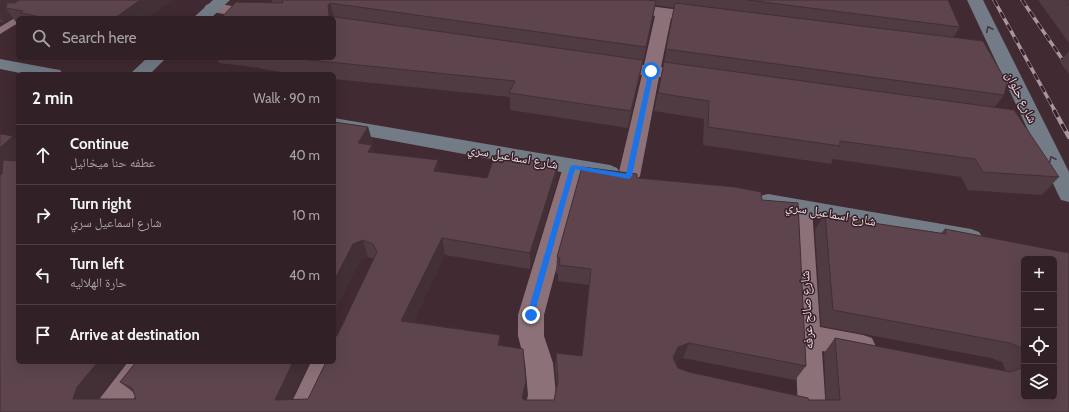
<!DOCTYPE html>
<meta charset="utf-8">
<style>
body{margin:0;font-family:Cabin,"Noto Naskh Arabic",sans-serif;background:#3d2d32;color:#f1f3f6}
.controls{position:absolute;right:12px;bottom:12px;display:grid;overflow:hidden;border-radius:6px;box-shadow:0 4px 16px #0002}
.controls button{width:36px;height:36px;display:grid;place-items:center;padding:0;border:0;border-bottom:1px solid #4c3e42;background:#312025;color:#f1f3f6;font:20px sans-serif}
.stop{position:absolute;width:12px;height:12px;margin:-9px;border:3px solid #1a73e8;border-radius:50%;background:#fff}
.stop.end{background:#1a73e8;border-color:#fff;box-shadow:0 1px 4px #0008}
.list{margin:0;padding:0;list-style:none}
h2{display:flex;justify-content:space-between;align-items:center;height:52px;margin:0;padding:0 16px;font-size:17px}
h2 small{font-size:13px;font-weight:400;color:#a8a3a7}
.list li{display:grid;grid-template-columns:26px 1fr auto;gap:12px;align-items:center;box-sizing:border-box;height:60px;padding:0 16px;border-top:1px solid #4c3e42}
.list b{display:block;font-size:15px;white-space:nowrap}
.list p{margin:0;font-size:13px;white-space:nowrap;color:#a8a3a7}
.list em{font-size:13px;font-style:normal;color:#a8a3a7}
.icon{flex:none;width:22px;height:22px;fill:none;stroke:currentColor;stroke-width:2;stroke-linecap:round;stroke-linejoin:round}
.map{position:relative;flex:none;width:1069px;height:412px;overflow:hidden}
.search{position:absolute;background:#312025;box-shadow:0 4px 16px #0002;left:16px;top:16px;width:320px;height:44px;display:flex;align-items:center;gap:10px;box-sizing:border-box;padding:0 14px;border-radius:6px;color:#a8a3a7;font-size:15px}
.panel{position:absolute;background:#312025;box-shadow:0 4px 16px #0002;left:16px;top:72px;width:320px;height:292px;border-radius:6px}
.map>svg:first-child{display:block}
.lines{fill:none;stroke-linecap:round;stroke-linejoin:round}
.lane{fill:#8d7179;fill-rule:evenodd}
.street{fill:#8d7179;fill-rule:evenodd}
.secondary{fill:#737b87;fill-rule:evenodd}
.rail-far1-casing{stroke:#a8969b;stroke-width:3.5}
.rail-casing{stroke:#a8969b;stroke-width:4.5}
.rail-far1{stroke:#362027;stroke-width:2.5;stroke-dasharray:7;stroke-linecap:butt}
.rail{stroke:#362027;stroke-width:3;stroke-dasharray:8;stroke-linecap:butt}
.wall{fill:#513b42;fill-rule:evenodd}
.shaded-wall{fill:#423036}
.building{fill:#5e454d;stroke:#423036}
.oneway{stroke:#45373f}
.route{fill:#1a73e8}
.labels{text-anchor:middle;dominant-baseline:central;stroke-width:3;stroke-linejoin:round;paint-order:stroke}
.street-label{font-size:13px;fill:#e8d8dd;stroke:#362027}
</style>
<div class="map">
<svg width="1069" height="412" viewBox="0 0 1069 412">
<rect width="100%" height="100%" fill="#412a31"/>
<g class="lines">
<polygon class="lane" points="18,16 22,18 18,18 18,23 0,34 0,27"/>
<g class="street">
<polygon points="560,0 603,0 703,13 709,15 711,18 709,21 703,23 671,18 661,67 698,73 701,77 698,81 692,82 659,77 640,176 636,181 629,184 622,181 618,176 642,75 605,69 602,65 605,61 611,60 644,65 655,16 568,5 563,3"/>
<polygon points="212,3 280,13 286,15 288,18 248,18 206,11 204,8 206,5"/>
<polygon points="573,160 580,162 583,167 544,315 544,336 553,363 556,395 552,412 524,412 528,395 525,363 518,336 518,315 563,167 566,162"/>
<polygon points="801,200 809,202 812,208 820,327 863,335 872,338 876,347 872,356 863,359 822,351 826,412 798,412 790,208 793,202"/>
<polygon points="334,353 339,362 316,412 287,412 311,362 334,362"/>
<polygon points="128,362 158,362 154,371 124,412 93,412 97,402"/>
</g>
<g class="secondary">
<polygon points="213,0 230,0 211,18 193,18"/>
<polygon points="967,0 983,0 1069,172 1069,202 1061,200 1058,194"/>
<polygon points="147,58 166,58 150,74 130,74"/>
<polygon points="0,59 54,69 60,70 63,74 25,74 0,69"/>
<polygon points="334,118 610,165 617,168 620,173 617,178 610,181 334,130"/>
<polygon points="768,194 971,229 979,232 983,238 979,244 971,247 768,210 760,208 757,202 760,196"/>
</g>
<defs>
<g id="rail-far1">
<polyline points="994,0 1055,111"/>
<polyline points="1022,0 1069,69"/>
</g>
<polyline id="rail" points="1054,110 1069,137"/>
</defs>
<use href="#rail-far1" class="rail-far1-casing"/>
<use href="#rail" class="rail-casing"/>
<use href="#rail-far1" class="rail-far1"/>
<use href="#rail" class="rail"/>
</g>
<g class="wall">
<polygon points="0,0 171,0 147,18 18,18 18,25 12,17 4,23 0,22"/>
<polygon points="272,0 948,0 960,27 953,38 1004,95 994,108 1059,177 1042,195 968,190 961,177 833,159 831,164 703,145 704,119 654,111 675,8 655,5 653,17 643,63 642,63 640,76 628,128 510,110 510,97 334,79 334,74 295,74 262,69 261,68 219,63 218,59 207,58 334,58 273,3"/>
<polygon points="1038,0 1069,0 1069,43"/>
<polygon points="1069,51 1069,74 1060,62"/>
<path d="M334,122L368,127L373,144L372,146L374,153L438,160L440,172L487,178L495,155L558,164L557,181L530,269L445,255L413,322L500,335L501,346L523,349L526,381V395L525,400H554L557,388L555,368L556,353L582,356L589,285L558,281V274L556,273L557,257L582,167L637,174V178L735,187L761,192L762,200L798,203L806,366L795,380L683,358L675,361L678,368L689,372L808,398L809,400H826L824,353L835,338L1006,372L1002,362L991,358L821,326L815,230L825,213L873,222V223L941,233L945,229L1069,253V412H0V134L13,136L18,142V362H126L97,399H136L134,393L120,382L136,362H309L292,399H308L326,362H334V337L337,336L374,259L368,257L360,260L334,312ZM1024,259H1054V397H1024Z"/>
</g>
<g class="shaded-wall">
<polygon points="1,0 38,0 6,8 12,17 4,23 0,18 0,1"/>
<polygon points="140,0 171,0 147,18 115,18"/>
<polygon points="656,1 653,17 643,63 646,47"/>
<polygon points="330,3 334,18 329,16 328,5"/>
<polygon points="643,60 640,76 628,128 631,111"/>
<polygon points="368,127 373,144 372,146 377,162 358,143"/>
<polygon points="13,136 18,142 18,163 0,180 0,148"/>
<polygon points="438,160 441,178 434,171"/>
<polygon points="558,164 557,181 530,269 530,253"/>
<polygon points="442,238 445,255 406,336 401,321"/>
<polygon points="363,240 368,257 360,260 334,312 334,281 353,244"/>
<polygon points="500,335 502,350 498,345"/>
<polygon points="689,343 683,358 672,362 673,358 678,347"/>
<polygon points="98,362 126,362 96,401 73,399 77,387"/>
<polygon points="293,362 309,362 287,412 275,400"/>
<polygon points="526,381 526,395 523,412 522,398"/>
</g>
<g class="building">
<polygon points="19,0 140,0 115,18 47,18 20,13 23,11 6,8 7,3 15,3"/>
<polygon points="282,0 647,0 656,1 646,47 330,3 328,5 329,16 643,60 631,111 509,93 515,81 310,60 294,58 334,58 334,18 221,18 236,2 283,3"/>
<polygon points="747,0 948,0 960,27"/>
<polygon points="1065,0 1069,0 1069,5"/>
<polygon points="675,3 983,41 1007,83 1004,95 666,49"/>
<polygon points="664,62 1014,110 1059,177 983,172 975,159 840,141 840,146 708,127 709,101 658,93"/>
<polygon points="334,122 368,127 358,143 372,145 368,152 438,160 434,171 487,178 495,155 558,164 530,253 442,238 401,321 500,335 498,345 523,349 526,381 522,398 524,400 554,400 558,381 556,353 582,356 591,269 559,265 560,258 557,257 582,167 637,174 637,178 735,187 761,192 762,200 798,203 806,366 689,343 678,347 673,358 678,368 689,372 808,398 809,400 840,400 835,338 1010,372 1021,368 1024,362 1024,397 1054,397 1054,259 1024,259 1024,354 1021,348 1010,343 833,310 825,213 873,222 873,223 946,234 945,229 1069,253 1069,412 0,412 0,176 2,174 3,160 18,161 18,362 98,362 77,387 73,399 136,399 132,388 120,382 136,362 293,362 275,400 308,399 326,362 334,362 334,337 337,336 377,252 373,244 363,240 353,244 334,281"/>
<polygon points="0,134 13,136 0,148"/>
</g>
<defs><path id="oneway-chevron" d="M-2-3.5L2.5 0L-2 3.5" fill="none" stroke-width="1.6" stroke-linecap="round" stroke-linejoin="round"/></defs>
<g class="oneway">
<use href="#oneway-chevron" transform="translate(989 29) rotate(-116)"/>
<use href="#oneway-chevron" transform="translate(1052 159) rotate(-116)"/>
</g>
<polygon class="route" points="649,70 654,71 632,176 629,179 575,169 534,315 531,318 528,318 527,315 570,167 573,165 626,174"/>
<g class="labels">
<g class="street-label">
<text transform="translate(1022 97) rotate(64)">شارع حلوان</text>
<text transform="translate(513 156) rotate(10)">شارع اسماعيل سري</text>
<text transform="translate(831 213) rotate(10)">شارع اسماعيل سري</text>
<text transform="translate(806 310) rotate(-93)">شارع صالح عرفه</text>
</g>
</g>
</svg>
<div class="controls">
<button>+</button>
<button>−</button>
<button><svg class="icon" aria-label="locate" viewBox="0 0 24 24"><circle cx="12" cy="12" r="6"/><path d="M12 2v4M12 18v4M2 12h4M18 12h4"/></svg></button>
<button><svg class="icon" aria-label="layers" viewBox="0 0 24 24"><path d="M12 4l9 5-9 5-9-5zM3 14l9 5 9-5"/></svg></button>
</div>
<div class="stop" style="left:651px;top:71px"></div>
<div class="stop end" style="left:531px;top:315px"></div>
<div class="search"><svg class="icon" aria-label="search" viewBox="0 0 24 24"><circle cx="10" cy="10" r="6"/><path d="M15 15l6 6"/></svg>Search here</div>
<section class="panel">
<h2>2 min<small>Walk · 90 m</small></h2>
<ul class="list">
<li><svg class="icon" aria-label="ahead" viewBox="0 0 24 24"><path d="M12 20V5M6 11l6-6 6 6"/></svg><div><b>Continue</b><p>عطفه حنا ميخائيل</p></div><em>40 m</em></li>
<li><svg class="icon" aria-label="right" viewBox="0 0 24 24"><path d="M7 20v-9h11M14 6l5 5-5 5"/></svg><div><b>Turn right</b><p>شارع اسماعيل سري</p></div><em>10 m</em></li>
<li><svg class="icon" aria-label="left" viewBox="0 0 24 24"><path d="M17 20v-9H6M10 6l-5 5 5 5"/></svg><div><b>Turn left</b><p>حارة الهلاليه</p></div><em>40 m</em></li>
<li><svg class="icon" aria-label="arrive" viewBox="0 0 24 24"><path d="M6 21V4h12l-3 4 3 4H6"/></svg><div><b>Arrive at destination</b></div></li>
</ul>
</section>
</div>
